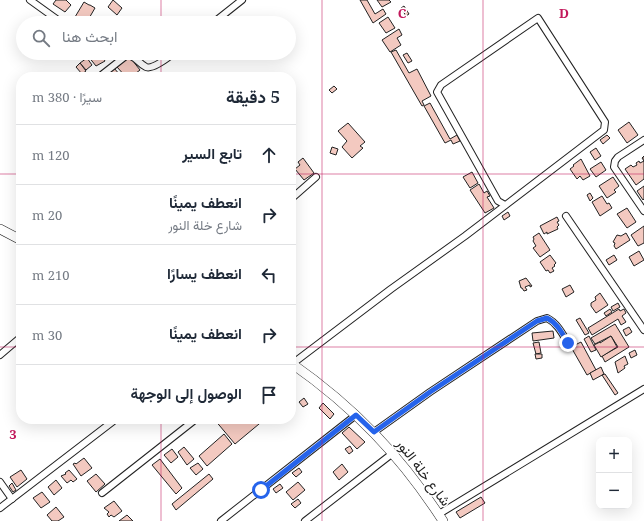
<!DOCTYPE html>
<html lang="ar">
<meta charset="utf-8">
<style>
body{margin:0;font-family:"Noto Serif",Vazirmatn,serif;background:#f6f6f7;color:#1f2937;direction:rtl}
.controls{position:absolute;right:12px;bottom:12px;display:grid;overflow:hidden;border-radius:8px;box-shadow:0 4px 16px #0002}
.controls button{width:36px;height:36px;display:grid;place-items:center;padding:0;border:0;border-bottom:1px solid #e0e1e3;background:#fff;color:#1f2937;font:20px sans-serif}
.stop{position:absolute;width:12px;height:12px;margin:-9px;border:3px solid #2563eb;border-radius:50%;background:#fff}
.stop.end{background:#2563eb;border-color:#fff;box-shadow:0 1px 4px #0008}
.list{margin:0;padding:0;list-style:none}
h2{display:flex;justify-content:space-between;align-items:center;height:52px;margin:0;padding:0 16px;font-size:17px}
h2 small{font-size:13px;font-weight:400;color:#747a83}
.list li{display:grid;grid-template-columns:26px 1fr auto;gap:12px;align-items:center;box-sizing:border-box;height:60px;padding:0 16px;border-top:1px solid #e0e1e3}
.list b{display:block;font-size:15px;white-space:nowrap}
.list p{margin:0;font-size:13px;white-space:nowrap;color:#747a83}
.list em{font-size:13px;font-style:normal;color:#747a83}
.icon{flex:none;width:22px;height:22px;fill:none;stroke:currentColor;stroke-width:2;stroke-linecap:round;stroke-linejoin:round}
.map{position:relative;flex:none;width:644px;height:521px;overflow:hidden;direction:ltr}
.search{position:absolute;background:#fff;box-shadow:0 4px 16px #0002;left:16px;top:16px;width:280px;height:44px;display:flex;align-items:center;gap:10px;box-sizing:border-box;padding:0 14px;border-radius:22px;color:#747a83;font-size:15px}
.panel{position:absolute;background:#fff;box-shadow:0 4px 16px #0002;left:16px;top:72px;width:280px;height:352px;border-radius:16px;direction:rtl}
.map>svg:first-child{display:block}
.building{fill:#f3c9c0;stroke:#222}
.lines{fill:none;stroke-linecap:round;stroke-linejoin:round}
.street-casing{stroke:#222;stroke-width:8}
.secondary-casing{stroke:#222;stroke-width:10}
.street{stroke:#fff;stroke-width:6}
.secondary{stroke:#fff;stroke-width:9}
.route{stroke:#2563eb;stroke-width:5}
.grid{fill:none;stroke:#c2185b;stroke-width:1;stroke-opacity:0.55}
.labels{text-anchor:middle;dominant-baseline:central;stroke-width:3;stroke-linejoin:round;paint-order:stroke}
.street-label{font-size:14px;fill:#222;stroke:#fff}
.grid-label{font-size:13px;text-anchor:middle;font-weight:bold;fill:#c2185b;stroke:#fff;stroke-width:3;stroke-linejoin:round;paint-order:stroke}
</style>
<div class="map">
<svg width="644" height="521" viewBox="0 0 644 521">
<rect width="100%" height="100%" fill="#fff"/>
<g class="building">
<polygon points="56,0 66,0 71,5 65,12 53,4"/>
<polygon points="113,0 122,8 117,15 108,7"/>
<polygon points="360,0 367,0 375,14 383,9 386,14 373,23"/>
<polygon points="377,0 389,0 391,2 382,7"/>
<polygon points="84,2 89,5 90,5 95,8 88,20 82,17 80,20 75,17"/>
<polygon points="404,6 409,14 406,16 401,8"/>
<polygon points="136,16 142,23 131,23 130,22"/>
<polygon points="388,17 395,28 386,33 379,23"/>
<polygon points="399,29 402,35 397,38 401,45 390,52 382,40"/>
<polygon points="396,50 409,73 417,69 431,96 422,101 424,105 422,106 391,52"/>
<polygon points="92,53 98,54 100,53 105,61 96,66 88,56"/>
<polygon points="407,53 412,61 408,63 403,55"/>
<polygon points="129,56 140,70 131,77 126,77 117,67"/>
<polygon points="87,58 92,65 86,70 80,63"/>
<polygon points="80,63 86,71 82,74 76,67"/>
<polygon points="114,68 120,75 118,77 107,77 106,75"/>
<polygon points="334,86 337,89 332,93 329,90"/>
<polygon points="430,103 450,139 457,135 460,141 453,144 451,140 445,143 424,106"/>
<polygon points="629,122 638,135 627,143 618,130"/>
<polygon points="348,123 365,142 360,146 363,148 352,158 342,147 347,141 338,131"/>
<polygon points="607,135 610,138 603,144 600,140"/>
<polygon points="332,147 338,149 336,155 330,153"/>
<polygon points="596,148 601,156 595,160 590,152"/>
<polygon points="644,156 644,179 636,185 625,169 631,165 633,167 637,165 636,163 639,161 640,163 644,161 642,158"/>
<polygon points="303,158 314,173 304,180 295,169 300,165 298,162"/>
<polygon points="581,159 590,176 583,180 580,176 577,179 570,169 574,166 573,165"/>
<polygon points="601,162 606,170 596,177 590,169"/>
<polygon points="472,172 478,183 470,188 463,177"/>
<polygon points="613,177 619,186 614,190 616,192 607,198 599,186"/>
<polygon points="479,184 484,193 487,191 490,196 487,197 494,208 485,213 470,190"/>
<polygon points="644,186 644,199 643,200 637,191"/>
<polygon points="590,193 593,198 590,201 587,195"/>
<polygon points="602,196 607,204 609,203 612,208 600,216 592,202"/>
<polygon points="627,208 636,222 627,228 617,214"/>
<polygon points="508,212 510,216 504,220 502,216"/>
<polygon points="557,217 559,221 557,222 559,225 557,227 558,229 547,234 547,232 544,234 540,226"/>
<polygon points="644,226 644,243 638,246 631,235"/>
<polygon points="539,233 550,250 540,257 533,248 536,246 533,241 534,239 533,237"/>
<polygon points="626,233 630,240 616,249 614,246 615,243 613,242 617,235 621,236"/>
<polygon points="639,251 644,260 634,266 629,257"/>
<polygon points="550,255 556,263 554,265 555,266 552,268 554,271 550,273 548,270 546,271 540,262"/>
<polygon points="614,255 617,260 609,265 606,260"/>
<polygon points="526,278 532,286 530,287 530,285 525,287 527,290 524,291 522,288 521,288 519,281"/>
<polygon points="570,285 574,292 566,297 562,289"/>
<polygon points="600,293 608,305 596,313 591,306 591,303 596,300 595,297"/>
<polygon points="618,303 620,307 613,311 611,307"/>
<polygon points="610,309 612,312 606,316 604,313"/>
<polygon points="619,309 620,311 624,309 626,313 622,316 626,322 621,325 618,319 592,335 588,328"/>
<polygon points="580,318 589,333 585,335 576,320"/>
<polygon points="615,324 629,347 605,362 602,356 618,347 611,336 595,344 591,338"/>
<polygon points="629,327 632,332 626,336 623,330"/>
<polygon points="553,331 554,338 533,341 532,333"/>
<polygon points="589,336 596,350 591,352 584,339"/>
<polygon points="611,336 617,347 601,357 594,345 600,342 600,343"/>
<polygon points="539,342 541,353 536,354 533,343"/>
<polygon points="581,342 596,370 587,375 571,347"/>
<polygon points="635,350 637,355 631,358 629,353"/>
<polygon points="535,354 542,354 542,358 536,359"/>
<polygon points="625,356 628,364 624,366 625,368 618,373 615,362"/>
<polygon points="601,367 604,374 593,380 590,373"/>
<polygon points="605,374 618,393 615,395 602,375"/>
<polygon points="304,398 308,404 303,407 299,402"/>
<polygon points="323,403 334,414 330,419 319,408"/>
<polygon points="214,419 265,419 235,444"/>
<polygon points="349,427 365,442 357,449 342,433"/>
<polygon points="224,434 232,444 207,466 199,456"/>
<polygon points="350,446 353,451 349,454 345,449"/>
<polygon points="184,447 194,459 187,465 178,452"/>
<polygon points="172,449 178,457 171,463 164,455"/>
<polygon points="84,458 92,468 81,476 73,464 75,463 76,464"/>
<polygon points="160,459 182,488 176,494 152,465"/>
<polygon points="198,463 203,469 196,475 190,468"/>
<polygon points="342,464 348,472 339,480 333,472"/>
<polygon points="299,468 302,472 296,477 292,473"/>
<polygon points="21,470 27,479 17,487 10,477"/>
<polygon points="69,470 77,479 73,482 71,480 67,483 61,476 66,474 65,473"/>
<polygon points="96,474 105,484 96,492 87,481"/>
<polygon points="209,474 213,479 176,510 172,504"/>
<polygon points="56,480 62,488 54,495 48,487"/>
<polygon points="298,482 305,490 293,500 286,492"/>
<polygon points="12,483 16,490 13,492 9,486"/>
<polygon points="280,484 283,488 276,493 273,489"/>
<polygon points="42,492 50,502 41,508 33,498"/>
<polygon points="481,497 485,503 460,518 456,512"/>
<polygon points="298,499 301,503 295,508 291,504"/>
<polygon points="114,501 122,511 114,517 111,515 109,517 107,514 109,512 104,508"/>
<polygon points="56,507 64,517 58,521 52,521 47,515"/>
<polygon points="127,515 133,521 119,521"/>
</g>
<g class="lines">
<defs>
<g id="street">
<polyline points="30,0 62,23"/>
<polyline points="213,23 242,0"/>
<path d="M99,77L127,55C136,56 138,63 146,67C152,70 169,57 174,53"/>
<polyline points="644,140 618,157 615,161 614,167 644,211"/>
<polyline points="291,199 316,177"/>
<polyline points="566,216 644,330"/>
<polyline points="0,355 21,337"/>
<polyline points="292,364 391,289 465,236 604,130 605,122 538,18 441,85 437,92 498,201 505,205"/>
<path d="M374,432L430,392L537,321L547,318C557,323 562,333 568,343"/>
<polyline points="0,482 12,499"/>
<polyline points="102,493 196,419"/>
<polyline points="0,508 116,419"/>
<polyline points="439,514 644,389"/>
<polyline points="221,521 356,415"/>
<polyline points="305,521 393,453"/>
</g>
<g id="secondary">
<polyline points="0,229 21,240"/>
<path d="M291,363C354,407 401,456 443,521"/>
</g>
</defs>
<use href="#street" class="street-casing"/>
<use href="#secondary" class="secondary-casing"/>
<use href="#street" class="street"/>
<use href="#secondary" class="secondary"/>
</g>
<g class="lines">
<path class="route" d="M261,490L356,415L374,432L430,392L537,321L547,318C557,323 562,333 568,343"/>
</g>
<path class="grid" d="M161,0V23M322,0V521M483,0V521M161,53V77M0,174H21M291,174H644M0,347H21M291,347H644M161,419V521"/>
<g class="labels">
<g class="street-label">
<text transform="translate(424 472) rotate(53)">شارع خلة النور</text>
</g>
</g>
<g class="grid-label">
<text x="402" y="18">C</text>
<text x="564" y="18">D</text>
<text x="13" y="439">3</text>
</g>
</svg>
<div class="controls">
<button>+</button>
<button>−</button>
</div>
<div class="stop" style="left:261px;top:490px"></div>
<div class="stop end" style="left:568px;top:343px"></div>
<div class="search"><svg class="icon" aria-label="search" viewBox="0 0 24 24"><circle cx="10" cy="10" r="6"/><path d="M15 15l6 6"/></svg>ابحث هنا</div>
<section class="panel">
<h2>5 دقيقة<small>سيرًا · 380 m</small></h2>
<ul class="list">
<li><svg class="icon" aria-label="ahead" viewBox="0 0 24 24"><path d="M12 20V5M6 11l6-6 6 6"/></svg><div><b>تابع السير</b></div><em>120 m</em></li>
<li><svg class="icon" aria-label="right" viewBox="0 0 24 24"><path d="M7 20v-9h11M14 6l5 5-5 5"/></svg><div><b>انعطف يمينًا</b><p>شارع خلة النور</p></div><em>20 m</em></li>
<li><svg class="icon" aria-label="left" viewBox="0 0 24 24"><path d="M17 20v-9H6M10 6l-5 5 5 5"/></svg><div><b>انعطف يسارًا</b></div><em>210 m</em></li>
<li><svg class="icon" aria-label="right" viewBox="0 0 24 24"><path d="M7 20v-9h11M14 6l5 5-5 5"/></svg><div><b>انعطف يمينًا</b></div><em>30 m</em></li>
<li><svg class="icon" aria-label="arrive" viewBox="0 0 24 24"><path d="M6 21V4h12l-3 4 3 4H6"/></svg><div><b>الوصول إلى الوجهة</b></div></li>
</ul>
</section>
</div>
